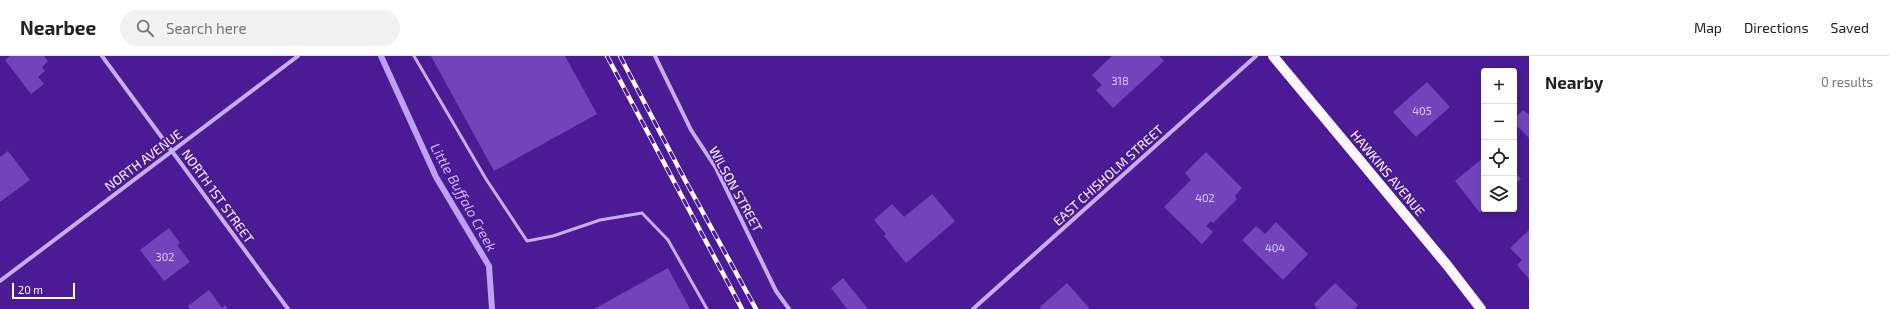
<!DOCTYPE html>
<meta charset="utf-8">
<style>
body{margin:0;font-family:"Exo 2",sans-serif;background:#f2f2f2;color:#222}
.controls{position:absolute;right:12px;top:12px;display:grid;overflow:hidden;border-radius:4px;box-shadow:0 2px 6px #0003}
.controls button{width:36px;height:36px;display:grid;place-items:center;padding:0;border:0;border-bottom:1px solid #e0e0e0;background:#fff;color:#222;font:20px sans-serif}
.scale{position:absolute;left:12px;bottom:10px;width:63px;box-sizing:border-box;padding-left:4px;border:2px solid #fff;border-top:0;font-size:11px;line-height:14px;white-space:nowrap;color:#fff;-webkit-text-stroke:3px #4a1b95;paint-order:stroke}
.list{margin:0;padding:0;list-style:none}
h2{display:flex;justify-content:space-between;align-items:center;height:52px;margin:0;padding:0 16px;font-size:17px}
h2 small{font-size:13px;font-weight:400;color:#767676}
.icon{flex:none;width:22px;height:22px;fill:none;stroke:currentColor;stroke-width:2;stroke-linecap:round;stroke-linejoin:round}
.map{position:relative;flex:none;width:1529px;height:253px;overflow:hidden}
header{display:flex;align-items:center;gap:24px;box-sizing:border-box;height:56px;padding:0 20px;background:#fff;border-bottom:1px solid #e0e0e0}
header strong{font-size:19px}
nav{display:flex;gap:22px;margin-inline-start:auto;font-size:14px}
.search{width:280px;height:36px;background:#f2f2f2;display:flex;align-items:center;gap:10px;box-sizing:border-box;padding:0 14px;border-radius:22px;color:#767676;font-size:15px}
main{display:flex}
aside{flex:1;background:#fff}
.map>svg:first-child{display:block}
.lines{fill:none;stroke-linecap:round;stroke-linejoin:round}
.stream{stroke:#bea1f1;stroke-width:6}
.building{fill:#7144bc}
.service{stroke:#c6aeef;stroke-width:3}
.minor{stroke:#c6aeef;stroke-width:4}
.primary{stroke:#faf6ff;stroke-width:10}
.rail-casing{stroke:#fff;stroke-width:4.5}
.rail{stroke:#4a1b95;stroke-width:3;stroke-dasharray:9;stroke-linecap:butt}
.labels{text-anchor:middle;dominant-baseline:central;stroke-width:3.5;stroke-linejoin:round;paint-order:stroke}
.number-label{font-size:11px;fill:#dcd0ee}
.street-label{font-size:13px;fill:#fff;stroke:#4a1b95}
.water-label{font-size:14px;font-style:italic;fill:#d0baf6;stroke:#4a1b95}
</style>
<header>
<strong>Nearbee</strong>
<div class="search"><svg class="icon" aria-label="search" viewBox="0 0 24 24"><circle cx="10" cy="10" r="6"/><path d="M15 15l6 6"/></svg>Search here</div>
<nav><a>Map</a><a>Directions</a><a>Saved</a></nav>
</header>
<main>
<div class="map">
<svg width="1529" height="253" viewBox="0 0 1529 253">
<rect width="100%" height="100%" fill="#4a1b95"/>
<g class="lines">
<polyline class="stream" points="381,0 436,121 489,210 492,253"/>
</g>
<g class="building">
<polygon points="10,0 44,0 48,5 42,11 45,15 38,21 44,28 31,38 5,4"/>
<polygon points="431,0 565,0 597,58 494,115"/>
<polygon points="1112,0 1159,0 1164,5 1113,52 1096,34 1102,29 1092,19"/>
<polygon points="1427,26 1450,51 1416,81 1393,56"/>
<polygon points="1523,54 1529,59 1529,82 1514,67 1514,63"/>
<polygon points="8,95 30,124 0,146 0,101"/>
<polygon points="1206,96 1242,132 1235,140 1237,143 1213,167 1211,165 1206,170 1213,176 1202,188 1164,151 1191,124 1185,117"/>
<polygon points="1484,101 1484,153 1480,157 1455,125"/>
<polygon points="1514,114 1521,123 1514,128"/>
<polygon points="932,138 955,165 906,207 884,180 886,178 874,164 892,148 904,161"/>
<polygon points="1276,166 1308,198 1283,224 1242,184 1256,170 1265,178"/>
<polygon points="169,172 180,187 177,189 190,206 164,225 140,194"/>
<polygon points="1529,174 1529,223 1517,209 1522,204 1510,192"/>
<polygon points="668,212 690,253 594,253"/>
<polygon points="843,222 868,253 847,253 831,232"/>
<polygon points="1067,227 1090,253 1041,253 1040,251"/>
<polygon points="1335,227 1358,249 1354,253 1316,253 1317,252 1314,248"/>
<polygon points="209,234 222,252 225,249 228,253 190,253 188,250"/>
</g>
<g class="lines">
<polyline class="service" points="414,0 486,123 527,185 553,180 600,164 642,157 668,184 707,253"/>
<g class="minor">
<polyline points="102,0 288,253"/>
<polyline points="655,0 691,74 716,112 776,235 789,253"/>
<polyline points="0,225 298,0"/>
<polyline points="973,253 1256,0"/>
</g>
<polyline class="primary" points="1273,0 1447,209 1481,253"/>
<defs>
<g id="rail">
<polyline points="607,0 742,253"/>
<polyline points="620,0 685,124 756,253"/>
</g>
</defs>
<use href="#rail" class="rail-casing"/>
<use href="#rail" class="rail"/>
</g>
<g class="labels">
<g class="number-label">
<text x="1120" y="24">318</text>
<text x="1422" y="54">405</text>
<text x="1205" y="141">402</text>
<text x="1275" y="191">404</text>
<text x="165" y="200">302</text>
</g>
<g class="street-label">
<text transform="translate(143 104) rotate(-37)">NORTH AVENUE</text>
<text transform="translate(1388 117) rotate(50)">HAWKINS AVENUE</text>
<text transform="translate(1108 119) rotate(-42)">EAST CHISHOLM STREET</text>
<text transform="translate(736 133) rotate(61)">WILSON STREET</text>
<text transform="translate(218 140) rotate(54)">NORTH 1ST STREET</text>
</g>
<g class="water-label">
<text transform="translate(464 141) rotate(61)">Little Buffalo Creek</text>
</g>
</g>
</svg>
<div class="controls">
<button>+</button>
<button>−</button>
<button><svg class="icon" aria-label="locate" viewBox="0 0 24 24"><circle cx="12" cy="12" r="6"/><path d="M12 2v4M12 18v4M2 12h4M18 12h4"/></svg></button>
<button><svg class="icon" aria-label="layers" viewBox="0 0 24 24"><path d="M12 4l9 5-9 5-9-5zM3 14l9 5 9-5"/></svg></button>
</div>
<div class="scale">20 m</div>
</div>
<aside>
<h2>Nearby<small>0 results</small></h2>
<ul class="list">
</ul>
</aside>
</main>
